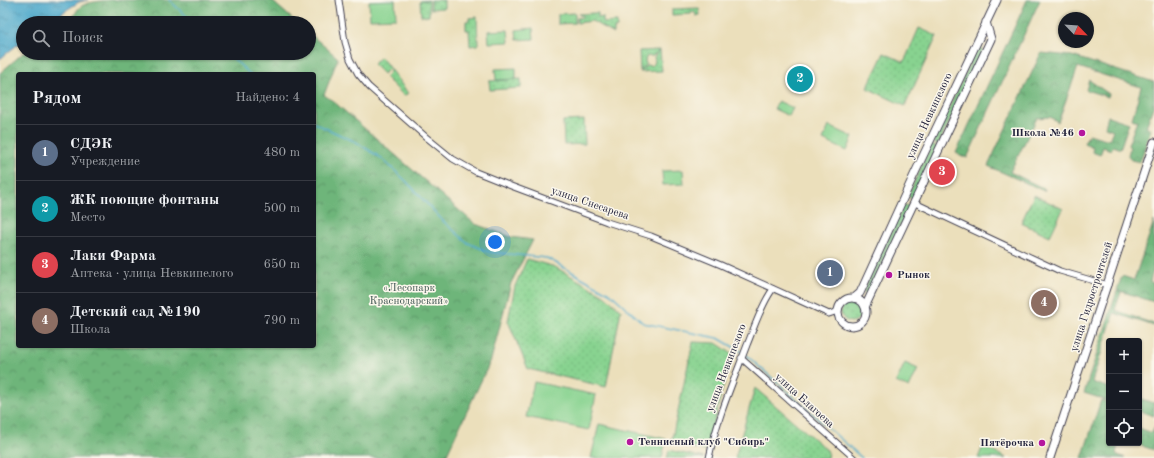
<!DOCTYPE html>
<html lang="ru">
<meta charset="utf-8">
<style>
body{margin:0;font-family:"Old Standard TT",serif;background:#242831;color:#f1f3f6}
.controls{position:absolute;right:12px;bottom:12px;display:grid;overflow:hidden;border-radius:4px;box-shadow:0 1px 3px #0004}
.controls button{width:36px;height:36px;display:grid;place-items:center;padding:0;border:0;border-bottom:1px solid #363941;background:#171b24;color:#f1f3f6;font:20px sans-serif}
.compass{position:absolute;left:1058px;top:12px;width:36px;height:36px;border-radius:50%;background:#171b24;box-shadow:0 1px 3px #0004;rotate:115deg}
.you{position:absolute;left:495px;top:242px;width:14px;height:14px;margin:-10px;border:3px solid #fff;border-radius:50%;background:#1a73e8;box-shadow:0 0 0 6px #1a73e833}
.badge{display:grid;place-items:center;width:26px;height:26px;border-radius:50%;background:#db2777;color:#fff;font-size:13px;font-weight:700}
.pin{position:absolute;translate:-50% -50%;border:2px solid #fff;box-shadow:0 1px 4px #0006}
.list{margin:0;padding:0;list-style:none}
h2{display:flex;justify-content:space-between;align-items:center;height:52px;margin:0;padding:0 16px;font-size:17px}
h2 small{font-size:13px;font-weight:400;color:#9ea1a6}
.list li{display:grid;grid-template-columns:26px 1fr auto;gap:12px;align-items:center;box-sizing:border-box;height:56px;padding:0 16px;border-top:1px solid #363941}
.list b{display:block;font-size:15px;white-space:nowrap}
.list p{margin:0;font-size:13px;white-space:nowrap;color:#9ea1a6}
.list em{font-size:13px;font-style:normal;color:#9ea1a6}
.icon{flex:none;width:22px;height:22px;fill:none;stroke:currentColor;stroke-width:2;stroke-linecap:round;stroke-linejoin:round}
.map{position:relative;flex:none;width:1154px;height:458px;overflow:hidden}
.search{position:absolute;background:#171b24;box-shadow:0 1px 3px #0004;left:16px;top:16px;width:300px;height:44px;display:flex;align-items:center;gap:10px;box-sizing:border-box;padding:0 14px;border-radius:22px;color:#9ea1a6;font-size:15px}
.panel{position:absolute;background:#171b24;box-shadow:0 1px 3px #0004;left:16px;top:72px;width:300px;height:276px;border-radius:4px}
.map>svg:first-child{display:block}
.grass{fill:url(#grass-dots);stroke:#557a66}
.forest{fill:url(#forest-crowns);stroke:#486c5a;fill-rule:evenodd}
.pitch{fill:#88d390;stroke:#557a66}
.water{fill:url(#water-ripples);stroke:#386683}
.lines{fill:none;stroke-linecap:round;stroke-linejoin:round}
.stream{stroke:#4da9cb;stroke-width:1.5}
.street-casing{stroke:#403e4e;stroke-width:7}
.secondary-casing{stroke:#403e4e;stroke-width:9}
.street{stroke:#fff;stroke-width:5}
.secondary{stroke:#fff;stroke-width:7}
.poi-dot{fill:#b5179e;stroke:#fbf7ec;stroke-width:1.5}
.labels{text-anchor:middle;dominant-baseline:central;stroke-width:3;stroke-linejoin:round;paint-order:stroke}
.street-label{font-size:11px;fill:#22223b;stroke:#fbf7ec}
.poi-label{font-size:11px;font-weight:bold;fill:#22223b;stroke:#fbf7ec;text-anchor:end}
.park-label{font-size:11px;fill:#415754;stroke:#fbf7ec}
</style>
<div class="map">
<svg width="1154" height="458" viewBox="0 0 1154 458">
<defs>
<pattern id="grass-dots" width="8" height="8" patternUnits="userSpaceOnUse"><rect width="8" height="8" fill="#88d390"/><path d="M2 2h.1M6 6h.1" fill="none" stroke="#75b57d" stroke-width="1.8" stroke-linecap="round"/></pattern>
<pattern id="forest-crowns" width="20" height="18" patternUnits="userSpaceOnUse"><rect width="20" height="18" fill="#6eb57a"/><path d="M2 6a3 3 0 1 1 6 0M12 15a3 3 0 1 1 6 0" fill="none" stroke="#5a9365"/></pattern>
<pattern id="water-ripples" width="26" height="14" patternUnits="userSpaceOnUse"><rect width="26" height="14" fill="#4da9cb"/><path d="M2 4q2-2 4 0t4 0M15 11q2-2 4 0t4 0" fill="none" stroke="#4089a6"/></pattern>
</defs>
<rect width="100%" height="100%" fill="#fbf7ec"/>
<filter id="ink" filterUnits="userSpaceOnUse"><feTurbulence type="fractalNoise" baseFrequency=".025" numOctaves="2"/><feDisplacementMap in="SourceGraphic" scale="8" xChannelSelector="R" yChannelSelector="G"/><feConvolveMatrix kernelMatrix="1 2 1 2 8 2 1 2 1" color-interpolation-filters="sRGB"/></filter>
<filter id="wash" filterUnits="userSpaceOnUse"><feTurbulence type="fractalNoise" baseFrequency=".012" numOctaves="4" result="noise"/><feDisplacementMap in="SourceGraphic" scale="16" xChannelSelector="R" yChannelSelector="G"/><feGaussianBlur stdDeviation="0.9" result="paint"/><feColorMatrix in="noise" values="0 0 0 0 0 0 0 0 0 0 0 0 0 0 0 0 0 1.4 0 .05"/><feComposite in="paint" operator="in"/></filter>
<g filter="url(#wash)">
<rect width="100%" height="100%" fill="#ebdfbb"/>
<g class="grass">
<polygon points="429,0 429,16 421,16 420,1"/>
<polygon points="431,0 444,0 444,8 431,9"/>
<polygon points="699,8 700,15 696,16 695,12 691,13 691,14 672,15 672,9"/>
<polygon points="594,13 598,13 598,18 603,17 603,23 617,22 617,28 614,28 614,34 592,21 577,23 577,18 584,17 578,14"/>
<polygon points="477,17 478,45 470,46 469,30 466,30 466,21 469,21 469,18"/>
<polygon points="919,28 937,36 905,106 867,88 884,53 904,62"/>
<polygon points="978,46 983,50 938,145 933,142"/>
<polygon points="659,50 653,56 649,56 646,57 645,61 646,64 640,71 639,51"/>
<polygon points="660,50 662,71 640,72 647,65 651,66 654,64 655,61 654,57"/>
<polygon points="381,57 408,93 404,96 385,77 390,72 389,69 383,74 373,64"/>
<polygon points="521,79 521,88 490,90 489,81"/>
<polygon points="584,120 585,144 564,145 563,121"/>
<polygon points="931,145 937,147 912,199 908,196"/>
<polygon points="1034,195 1063,209 1050,236 1021,223"/>
<polygon points="904,205 909,206 868,295 863,292"/>
<polygon points="527,259 555,267 604,295 621,310 606,387 528,369 508,321 515,286"/>
<circle cx="851" cy="312" r="10"/>
<polygon points="693,342 716,343 734,355 722,390 707,451 671,443"/>
<polygon points="755,388 828,451 827,458 735,458"/>
<polygon points="669,450 704,458 667,458"/>
</g>
<g class="forest">
<path d="M109,0H271L297,23H70C73,20 73,16 76,12C82,1 98,2 109,0Z"/>
<polygon points="1027,0 1040,0 967,158 956,153"/>
<path d="M309,33L338,58L324,95L333,101L475,224L511,237L533,240L511,283L491,360L445,458H0V73L23,53H309ZM18,74H314V346H18Z"/>
<polygon points="1041,53 1072,56 1154,82 1154,104 1146,127 1151,129 1140,162 1131,160 1128,155 1130,148 1128,145 1137,121 1132,119 1141,87 1078,67 1058,122 1050,117 1037,118 1010,172 1045,189 1044,191 988,166"/>
<polygon points="1089,80 1109,94 1108,97 1086,90"/>
<polygon points="1108,116 1129,123 1120,149 1113,146 1111,150 1103,147 1100,155 1092,152 1093,147 1084,143 1089,134 1109,140 1113,130 1105,127"/>
<polygon points="1154,221 1154,267 1150,282 1154,283 1154,302 1117,290 1122,276 1134,280"/>
<polygon points="1117,291 1121,292 1115,310 1154,324 1154,326 1114,313 1092,382 1109,388 1109,401 1084,393"/>
<polygon points="1139,398 1153,403 1154,402 1154,416 1139,411"/>
<polygon points="1101,400 1109,403 1109,443 1116,443 1118,444 1116,454 1125,458 1082,458"/>
<polygon points="1154,427 1154,450 1133,443 1139,443 1139,428 1152,433"/>
</g>
<g class="pitch">
<polygon points="395,0 396,18 370,19 369,1"/>
<polygon points="575,13 575,23 558,24 558,14"/>
<polygon points="533,28 534,39 517,40 516,30"/>
<polygon points="508,30 509,42 489,43 488,31"/>
<polygon points="516,68 516,79 496,80 495,69"/>
<polygon points="778,101 793,108 789,116 774,109"/>
<polygon points="829,126 853,137 847,151 823,140"/>
<polygon points="683,170 684,184 663,185 662,171"/>
<polygon points="905,363 918,369 909,388 896,382"/>
<polygon points="534,382 596,395 589,430 526,417"/>
<polygon points="599,424 666,439 662,458 591,458"/>
<polygon points="983,446 1006,458 978,458"/>
</g>
<polygon class="water" points="0,0 88,0 79,2 71,7 47,23 23,23 23,40 0,59"/>
<g class="lines">
<g class="stream">
<polyline points="169,0 194,23"/>
<polyline points="227,53 250,74"/>
<polyline points="314,123 356,142 381,158 405,180 444,222 468,243 489,252 547,258 611,294 643,323 718,338 742,352"/>
<polyline points="745,354 862,458"/>
</g>
</g>
</g>
<g filter="url(#ink)">
<g class="lines">
<defs>
<g id="street">
<polyline points="339,0 345,42 350,59 358,74 369,87 426,137 453,159 476,172 511,186 607,222 651,236 721,265 829,314 838,311"/>
<polyline points="915,203 1060,271 1108,285"/>
<polyline points="741,358 854,458"/>
<path d="M709,458C717,419 733,382 747,345C754,328 762,303 773,289"/>
</g>
<g id="secondary">
<polyline points="854,298 860,293 913,177 997,0"/>
<circle cx="852" cy="312" r="14"/>
<polyline points="865,307 991,39 986,22"/>
<polyline points="1050,458 1154,142"/>
</g>
</defs>
<use href="#street" class="street-casing"/>
<use href="#secondary" class="secondary-casing"/>
<use href="#street" class="street"/>
<use href="#secondary" class="secondary"/>
</g>
</g>
<g class="poi-dot">
<circle cx="1082" cy="133" r="4"/>
<circle cx="889" cy="275" r="4"/>
<circle cx="630" cy="442" r="4"/>
<circle cx="1042" cy="443" r="4"/>
</g>
<g class="labels">
<g class="street-label">
<text transform="translate(930 116) rotate(-65)">улица Невкипелого</text>
<text transform="translate(590 204) rotate(19)">улица Снесарева</text>
<text transform="translate(1092 297) rotate(-72)">улица Гидростроителей</text>
<text transform="translate(727 368) rotate(-69)">улица Невкипелого</text>
<text transform="translate(804 401) rotate(42)">улица Благоева</text>
</g>
<g class="poi-label">
<text x="1074" y="133">Школа №46</text>
<text x="897" y="275" text-anchor="start">Рынок</text>
<text x="638" y="442" text-anchor="start">Теннисный клуб "Сибирь"</text>
<text x="1034" y="443">Пятёрочка</text>
</g>
<g class="park-label">
<text x="409" y="288">«Лесопарк<tspan x="409" dy="13">Краснодарский»</tspan></text>
</g>
</g>
</svg>
<div class="controls">
<button>+</button>
<button>−</button>
<button><svg class="icon" aria-label="locate" viewBox="0 0 24 24"><circle cx="12" cy="12" r="6"/><path d="M12 2v4M12 18v4M2 12h4M18 12h4"/></svg></button>
</div>
<svg class="compass" viewBox="-18 -18 36 36"><path d="M0-13l5 13h-10z" fill="#e53935"/><path d="M0 13l5-13h-10z" fill="#9ea1a6"/></svg>
<div class="you"></div>
<div class="pin badge" style="left:830px;top:273px;background:#5c6f8a">1</div>
<div class="pin badge" style="left:800px;top:79px;background:#0f9aa8">2</div>
<div class="pin badge" style="left:942px;top:172px;background:#e0444e">3</div>
<div class="pin badge" style="left:1044px;top:303px;background:#8d6e63">4</div>
<div class="search"><svg class="icon" aria-label="search" viewBox="0 0 24 24"><circle cx="10" cy="10" r="6"/><path d="M15 15l6 6"/></svg>Поиск</div>
<section class="panel">
<h2>Рядом<small>Найдено: 4</small></h2>
<ul class="list">
<li><span class="badge" style="background:#5c6f8a">1</span><div><b>СДЭК</b><p>Учреждение</p></div><em>480 m</em></li>
<li><span class="badge" style="background:#0f9aa8">2</span><div><b>ЖК поющие фонтаны</b><p>Место</p></div><em>500 m</em></li>
<li><span class="badge" style="background:#e0444e">3</span><div><b>Лаки Фарма</b><p>Аптека · улица Невкипелого</p></div><em>650 m</em></li>
<li><span class="badge" style="background:#8d6e63">4</span><div><b>Детский сад №190</b><p>Школа</p></div><em>790 m</em></li>
</ul>
</section>
</div>
